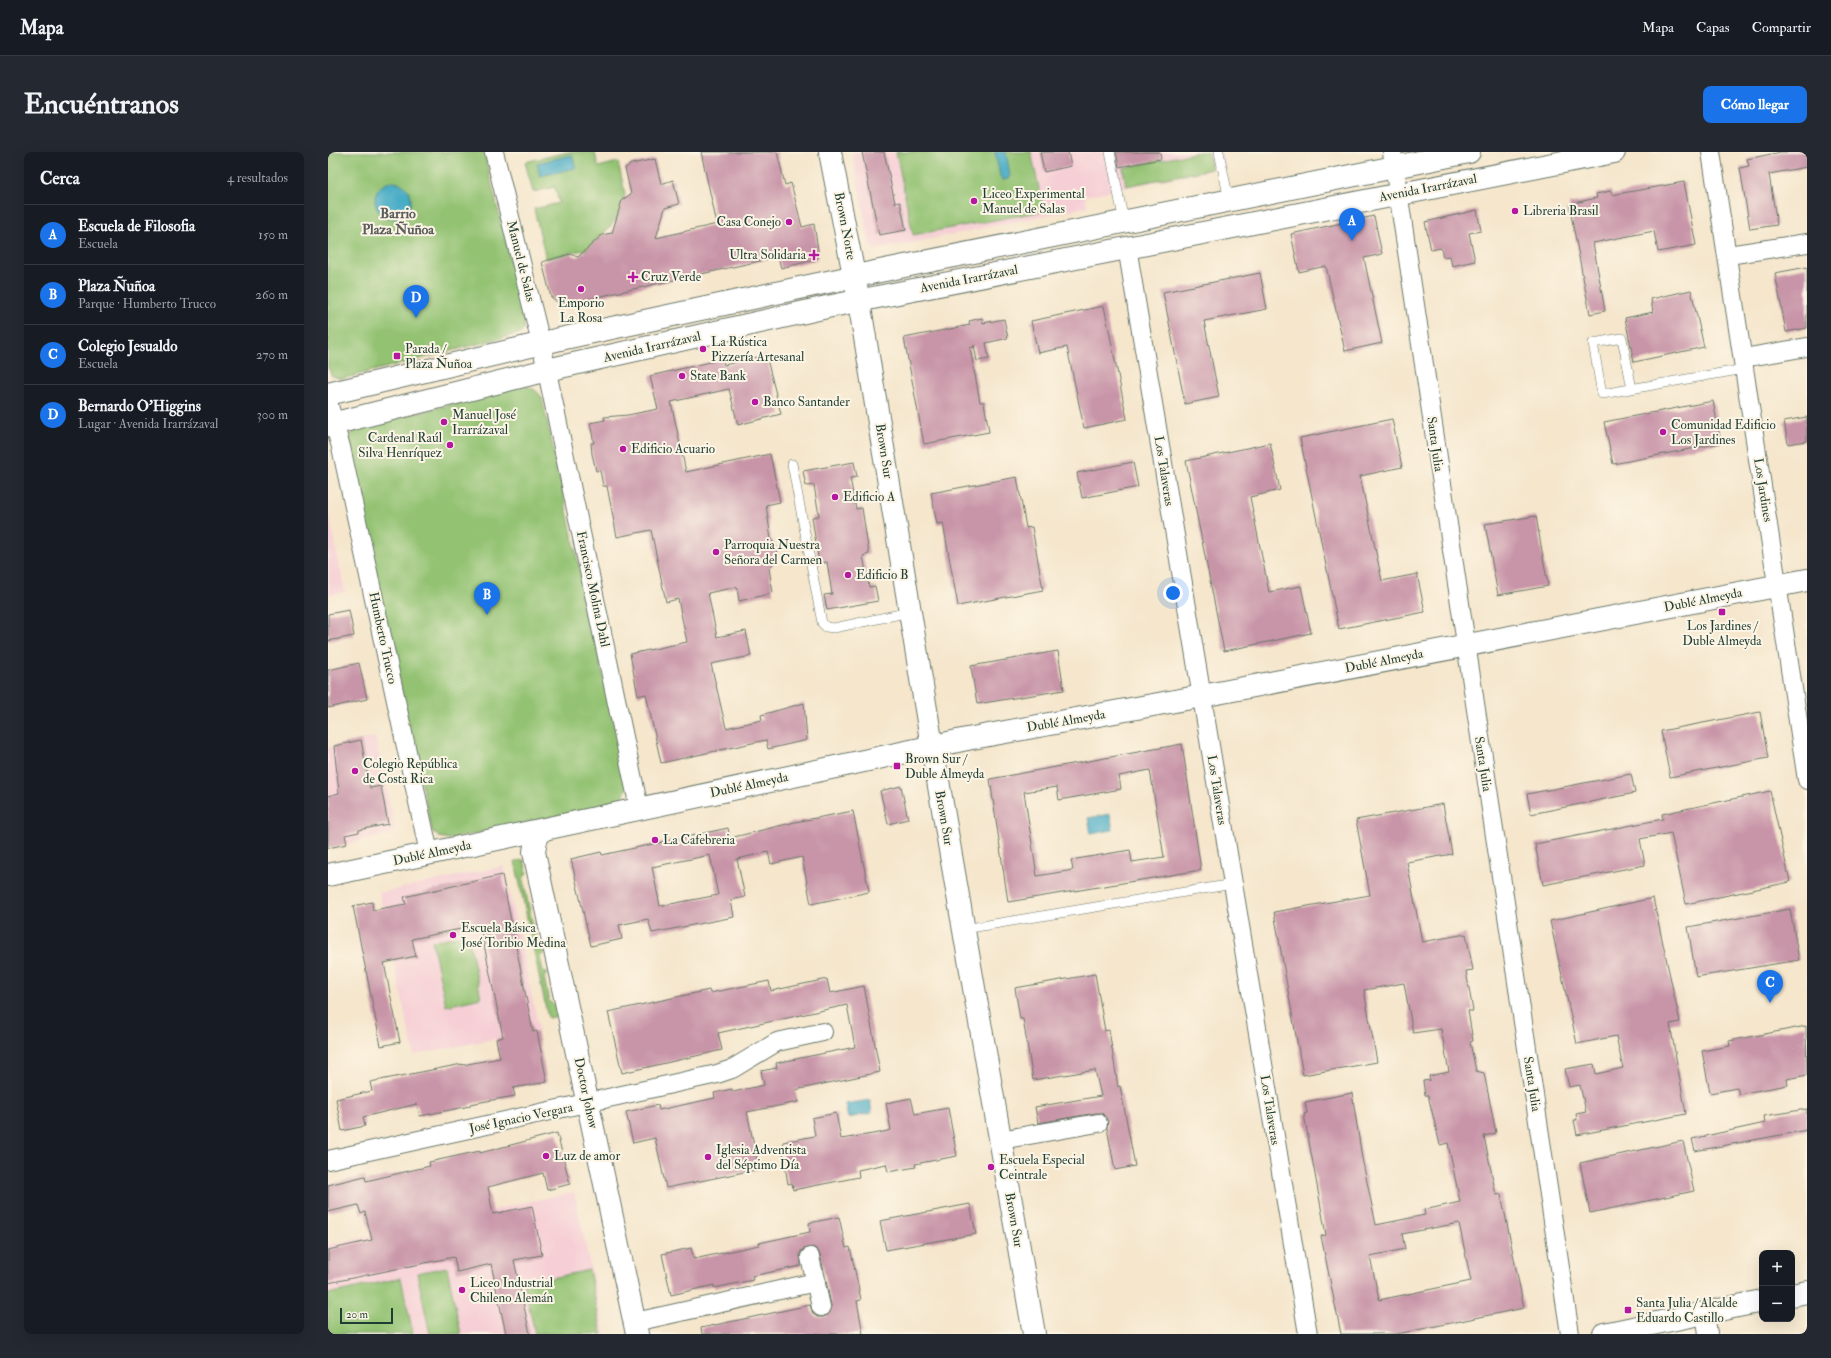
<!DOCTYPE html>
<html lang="es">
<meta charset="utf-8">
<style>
body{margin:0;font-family:"IM FELL Double Pica",serif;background:#242831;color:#f1f3f6}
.controls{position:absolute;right:12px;bottom:12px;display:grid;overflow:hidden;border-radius:8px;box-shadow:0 4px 16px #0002}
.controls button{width:36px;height:36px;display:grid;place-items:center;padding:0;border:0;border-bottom:1px solid #363941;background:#171b24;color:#f1f3f6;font:20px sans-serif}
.scale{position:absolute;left:12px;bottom:10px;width:53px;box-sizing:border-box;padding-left:4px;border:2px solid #1f3d34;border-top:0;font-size:11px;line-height:14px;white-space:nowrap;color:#1f3d34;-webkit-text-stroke:3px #fcf5e5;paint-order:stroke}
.you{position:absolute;left:845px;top:441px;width:14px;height:14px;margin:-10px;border:3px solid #fff;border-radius:50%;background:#1a73e8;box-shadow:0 0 0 6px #1a73e833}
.badge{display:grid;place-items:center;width:26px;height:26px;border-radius:50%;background:#1a73e8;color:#fff;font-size:13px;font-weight:700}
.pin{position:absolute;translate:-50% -33px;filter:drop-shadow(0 1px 2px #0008)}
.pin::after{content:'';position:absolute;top:21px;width:14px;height:12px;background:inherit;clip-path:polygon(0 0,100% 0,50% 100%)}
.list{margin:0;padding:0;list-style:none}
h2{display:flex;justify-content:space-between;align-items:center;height:52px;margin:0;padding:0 16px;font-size:17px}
h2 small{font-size:13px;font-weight:400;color:#9ea1a6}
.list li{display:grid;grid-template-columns:26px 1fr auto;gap:12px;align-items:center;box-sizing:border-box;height:60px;padding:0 16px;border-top:1px solid #363941}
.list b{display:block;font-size:15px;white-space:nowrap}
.list p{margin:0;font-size:13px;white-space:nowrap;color:#9ea1a6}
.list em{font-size:13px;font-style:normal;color:#9ea1a6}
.map{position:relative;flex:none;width:1479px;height:1182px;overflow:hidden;border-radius:8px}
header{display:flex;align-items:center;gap:24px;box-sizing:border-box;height:56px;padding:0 20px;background:#171b24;border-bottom:1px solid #363941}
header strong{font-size:19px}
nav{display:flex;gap:22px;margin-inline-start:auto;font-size:14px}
.intro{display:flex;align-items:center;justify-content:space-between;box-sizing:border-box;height:96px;padding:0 24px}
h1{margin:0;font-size:28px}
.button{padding:10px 18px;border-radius:8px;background:#1a73e8;color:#fff;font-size:14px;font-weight:700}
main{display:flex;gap:24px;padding:0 24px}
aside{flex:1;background:#171b24;border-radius:8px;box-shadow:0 4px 16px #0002}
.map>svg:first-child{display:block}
.built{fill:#f6cfd6}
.green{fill:#93c272;stroke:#598053}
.water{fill:#46acc6;stroke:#32747d}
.building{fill:#c894a8;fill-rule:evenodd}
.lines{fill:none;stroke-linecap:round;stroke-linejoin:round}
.service-casing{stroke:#6a7869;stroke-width:10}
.minor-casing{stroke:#6a7869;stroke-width:20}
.tertiary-casing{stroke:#6a7869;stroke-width:24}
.secondary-casing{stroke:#6a7869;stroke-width:24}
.primary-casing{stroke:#6a7869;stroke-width:24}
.service{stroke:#fff;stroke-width:9}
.minor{stroke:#fff;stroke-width:18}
.tertiary{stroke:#fff;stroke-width:22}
.secondary{stroke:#fff;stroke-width:22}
.primary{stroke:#fff;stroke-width:22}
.poi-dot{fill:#b5179e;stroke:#fcf5e5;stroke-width:1.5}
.labels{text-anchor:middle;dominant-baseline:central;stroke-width:4;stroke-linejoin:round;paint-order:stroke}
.street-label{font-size:13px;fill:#1f3d34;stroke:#fcf5e5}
.poi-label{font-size:13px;fill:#1f3d34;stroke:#fcf5e5;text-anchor:start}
.neighbourhood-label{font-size:14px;font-weight:bold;fill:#5a5b5d;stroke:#fcf5e5}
</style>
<header>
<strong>Mapa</strong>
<nav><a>Mapa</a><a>Capas</a><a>Compartir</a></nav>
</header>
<div class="intro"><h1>Encuéntranos</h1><a class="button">Cómo llegar</a></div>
<main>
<aside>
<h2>Cerca<small>4 resultados</small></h2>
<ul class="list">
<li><span class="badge">A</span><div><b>Escuela de Filosofia</b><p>Escuela</p></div><em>150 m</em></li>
<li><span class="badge">B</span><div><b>Plaza Ñuñoa</b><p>Parque · Humberto Trucco</p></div><em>260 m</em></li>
<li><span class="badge">C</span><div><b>Colegio Jesualdo</b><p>Escuela</p></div><em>270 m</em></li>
<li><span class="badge">D</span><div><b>Bernardo O'Higgins</b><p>Lugar · Avenida Irarrázaval</p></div><em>300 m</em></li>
</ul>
</aside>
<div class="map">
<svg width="1479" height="1182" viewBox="0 0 1479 1182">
<rect width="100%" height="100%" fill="#fcf5e5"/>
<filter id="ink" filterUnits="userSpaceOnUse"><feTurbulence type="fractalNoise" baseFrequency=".025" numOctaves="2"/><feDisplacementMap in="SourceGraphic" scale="8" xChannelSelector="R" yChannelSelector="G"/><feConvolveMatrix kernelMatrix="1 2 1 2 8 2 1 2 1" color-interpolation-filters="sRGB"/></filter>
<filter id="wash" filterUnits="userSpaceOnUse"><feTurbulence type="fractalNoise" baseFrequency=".012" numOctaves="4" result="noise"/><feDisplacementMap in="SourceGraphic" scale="16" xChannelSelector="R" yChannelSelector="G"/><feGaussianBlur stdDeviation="0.9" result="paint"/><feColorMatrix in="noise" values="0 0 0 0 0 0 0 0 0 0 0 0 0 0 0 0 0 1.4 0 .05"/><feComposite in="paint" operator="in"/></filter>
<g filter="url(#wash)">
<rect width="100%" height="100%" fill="#f5e6cc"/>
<g class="built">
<polygon points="524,0 894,0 897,15 757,44 759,55 548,98 542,93"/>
<polygon points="0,358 17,440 0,443"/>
<polygon points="47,585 67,677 63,682 0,696 0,596"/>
<polygon points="176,714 211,878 86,903 51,741"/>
<polygon points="246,1040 277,1182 0,1182 0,1093"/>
</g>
<g class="green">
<polygon points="0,0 156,0 196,167 196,176 193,181 13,227 4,224 0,216"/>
<polygon points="240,0 267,0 270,15 290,10 297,41 291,63 281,76 259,97 218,107 206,57 231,51 227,35 205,40 197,10"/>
<polygon points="568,0 703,0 716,59 585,83"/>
<polygon points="871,0 880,0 884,17 798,34 795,16"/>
<path d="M195,234C204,235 209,238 214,246L299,632C298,643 294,647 285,652L121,687L111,685L104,679L20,291L21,285L28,277Z"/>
<polygon points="196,708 199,720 195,727 210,798 217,800 212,805 215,819 221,821 216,825 221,850 229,854 231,864 220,866 187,709"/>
<polygon points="140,782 153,846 118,854 104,789"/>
<polygon points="119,1115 133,1182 102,1182 89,1121"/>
<polygon points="261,1118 274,1182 207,1182 196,1132"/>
<polygon points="73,1126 85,1182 0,1182 0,1142"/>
</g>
<g class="water">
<polygon points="667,0 678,0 682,23 680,27 675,28 672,24"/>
<polygon points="244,3 248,16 212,24 209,11"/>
<circle cx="65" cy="48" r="18"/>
<polygon points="782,662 785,678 763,682 760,666"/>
<polygon points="542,948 544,961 520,966 517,952"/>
</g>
<g id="blocks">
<g class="building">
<polygon points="373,0 449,0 457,33 463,31 474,75 486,72 491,104 487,108 453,116 450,105 233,153 223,145 214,110 242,102 250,105 274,83 284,81 294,48 303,42 297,16 303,12 327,7 333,32 345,28 351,52 337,56 328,86 389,72"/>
<polygon points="534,0 556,0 567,51 572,50 578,78 551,83"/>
<polygon points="712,0 740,0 743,14 716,20"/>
<polygon points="788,0 832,0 833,7 791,15"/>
<polygon points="1453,0 1479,0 1479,15 1441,22 1449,73 1422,77 1412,16 1421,14 1419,7"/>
<polygon points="1356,30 1368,93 1330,100 1326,79 1265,91 1277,159 1262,162 1241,52 1269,46 1268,42 1283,39 1284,43"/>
<polygon points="1149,58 1153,79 1141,81 1147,109 1124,114 1122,104 1115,105 1113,96 1103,98 1097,70"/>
<polygon points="1046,64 1054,102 1036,106 1054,191 1017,199 998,114 971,120 963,82"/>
<polygon points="1479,115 1479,176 1458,180 1447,121"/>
<polygon points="932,121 939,157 876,169 891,245 857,252 835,140"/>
<polygon points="1363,138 1376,195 1306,210 1297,166 1325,160 1323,147"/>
<polygon points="776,154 799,267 756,276 739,195 710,201 703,169"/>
<polygon points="654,166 655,171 676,167 680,186 658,191 661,207 649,209 646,193 646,195 642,196 652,250 656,250 661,280 596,292 576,186 642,173 641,169"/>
<polygon points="438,203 453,262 410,273 401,237 343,250 358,320 442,302 452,350 438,353 443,387 448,395 449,404 446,411 441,416 445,441 411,449 409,435 380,441 389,485 418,479 423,504 383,512 398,576 434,568 433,563 476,551 479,588 440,597 438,588 333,611 318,542 310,544 302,502 359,490 350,447 338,450 323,378 289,385 279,334 275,334 272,318 268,319 264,302 263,291 266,291 262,271 277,268 276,265 300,263 330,257 322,224 395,207 396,213"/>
<polygon points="1385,249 1393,291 1285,312 1276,270"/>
<polygon points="1479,265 1479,289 1460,292 1456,269"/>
<polygon points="1064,267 1074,315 1032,324 1054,429 1089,422 1097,460 1011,477 972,286"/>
<polygon points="942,291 952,338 922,345 941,440 973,434 983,481 896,499 858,309"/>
<polygon points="526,310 529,325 522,326 528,357 534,356 541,402 535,404 541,435 547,434 550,449 499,458 496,443 504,442 499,410 491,412 484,365 491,364 486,333 478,334 475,319"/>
<polygon points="805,310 810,335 754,346 749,321"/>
<polygon points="689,325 698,376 704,375 715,438 630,454 615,371 609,372 603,341"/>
<polygon points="1208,364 1220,434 1170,443 1157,372"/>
<polygon points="21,458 26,484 0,489 0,462"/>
<polygon points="730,499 736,538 649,552 643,514"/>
<polygon points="31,511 39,547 0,556 0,518"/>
<polygon points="1432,560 1440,606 1342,625 1333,579"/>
<polygon points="33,588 42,636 53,634 60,672 31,678 31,680 17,683 19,692 0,696 0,644 11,641 6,594"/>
<path d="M854,592L873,718L680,750L662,627ZM822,618L836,705L804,710L802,698L743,708L745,718L709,724L696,640L729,635L731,648L793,637L791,624Z"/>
<polygon points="1303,622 1307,641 1203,662 1199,642"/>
<polygon points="573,634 580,667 560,672 552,639"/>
<polygon points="1442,639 1462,730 1358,752 1343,681 1312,687 1317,713 1215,733 1207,692 1335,667 1334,662"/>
<path d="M1115,652L1124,702L1079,710L1094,790L1138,782L1145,818L1138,819L1145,859H1140L1145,889L1142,890L1148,919L1156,921L1168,981L1156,984L1168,1043L1173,1042L1196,1156L1069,1182H1013L993,1084L998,1083L976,962L979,961L977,950L1024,941L1034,1006L1048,1073L1097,1063L1096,1058L1132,1050L1120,991L1112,993L1100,943H1097L1095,929L1102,928L1101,924L1121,920L1113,877L1085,881L1076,831L1036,838L1049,910L975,923L946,760L1042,743L1028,668ZM1131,1071L1143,1129L1051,1148L1042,1104L1077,1097L1074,1082Z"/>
<path d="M525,659L541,740L483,752L474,705L443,712L440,700L409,707L417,745L403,748L406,765L324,781L320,767L291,773L294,787L263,794L243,707L273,700L274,703L400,676L402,686L467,670ZM382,703L390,743L332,754L324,715Z"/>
<polygon points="174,723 205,880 209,879 219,930 185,936 187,944 142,952 142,954 92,964 89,952 35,965 37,974 14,979 8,947 44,939 42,930 134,912 134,913 172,906 168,887 175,885 152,773 84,787 88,804 56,811 72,890 53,894 25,754 44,750 45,758 78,752 76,745"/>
<polygon points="1325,746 1352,870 1342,872 1358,962 1249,983 1246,968 1249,968 1248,962 1258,960 1252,933 1241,935 1237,917 1266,912 1268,922 1295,916 1288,884 1249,892 1222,769"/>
<polygon points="1462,757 1471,808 1368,825 1360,775"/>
<polygon points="767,822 777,879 781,878 790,935 792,934 807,1014 787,1018 779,976 780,969 774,961 768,961 710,971 707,955 773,944 767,918 705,928 695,867 692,867 687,836"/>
<polygon points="499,827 502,841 536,834 552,920 467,938 470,950 419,960 431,1017 338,1036 327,986 305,991 298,960 330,953 331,958 387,946 386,941 404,937 405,940 436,933 433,919 449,916 448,911 527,895 519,853 390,881 394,898 294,921 280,860 381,838 382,841 441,829 443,839"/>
<polygon points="1478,874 1479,923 1459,927 1460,933 1411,942 1409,936 1382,941 1374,899 1402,894 1401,889"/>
<polygon points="583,946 587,962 620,956 629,1004 587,1012 588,1015 560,1020 558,1012 530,1018 531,1025 465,1038 464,1031 460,1032 455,1001 457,1000 455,990 487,984 484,966 508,961 513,987 551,981 563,978 558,951"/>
<polygon points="1479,957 1479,978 1367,999 1364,987 1437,971 1436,964"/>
<polygon points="229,981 242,1032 219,1038 215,1021 160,1035 165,1062 204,1054 214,1103 186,1108 202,1182 178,1182 163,1112 129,1120 126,1105 0,1131 0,1098 44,1088 37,1060 33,1062 30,1053 0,1060 0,1033 37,1024 38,1029 102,1014 101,1010 152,999 152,1001"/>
<polygon points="1355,989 1366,1039 1262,1061 1252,1011"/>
<polygon points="642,1052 648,1082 558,1098 552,1069"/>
<polygon points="511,1065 518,1096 522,1095 530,1133 533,1148 529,1149 535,1182 374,1182 373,1176 482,1153 485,1162 489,1165 495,1165 500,1163 503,1159 503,1153 498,1128 492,1102 489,1098 485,1095 475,1097 472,1101 473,1114 424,1124 425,1128 386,1136 386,1133 343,1143 334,1102 363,1096 366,1107 431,1093 431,1091 482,1080 481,1071"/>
</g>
</g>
</g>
<g filter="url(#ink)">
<use href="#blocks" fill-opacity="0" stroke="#6a7869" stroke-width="1"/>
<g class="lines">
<defs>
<g id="service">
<polyline points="782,0 796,70"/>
<polyline points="891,0 901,48"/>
<polyline points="1304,237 1294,186 1265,191 1274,242 1416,217"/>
<polyline points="464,312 494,471 498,475 506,476 582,460"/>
<polyline points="636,777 905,732"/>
</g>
<g id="minor">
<polyline points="166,0 213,191 311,656"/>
<polyline points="1064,0 1242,1182"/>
<polyline points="1383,0 1479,628"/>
<polyline points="799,95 980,1182"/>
<polyline points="1400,103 1479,91"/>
<polyline points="1415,206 1479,195"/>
<polyline points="0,250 13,295 101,701"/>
<polyline points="672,988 770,971"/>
<polyline points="0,1008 389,922 404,917 449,890 495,880"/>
<polyline points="482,1105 493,1155"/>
<polyline points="1377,1161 1380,1182"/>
<polyline points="307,1170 488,1130"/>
</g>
<g id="tertiary">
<polyline points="502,0 531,149 604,594 706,1182"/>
<polyline points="213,679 208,688 206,700 309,1182"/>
</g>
<g id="secondary">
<polyline points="0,723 639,587 874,544 1479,428"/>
<polyline points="1464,1143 1479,1140"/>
<polyline points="1276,1182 1434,1149"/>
</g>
<g id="primary">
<polyline points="0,242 232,187 547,120 1141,0"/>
<polyline points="0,273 219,218 499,155 1286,0"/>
</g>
</defs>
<use href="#service" class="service-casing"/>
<use href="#minor" class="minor-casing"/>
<use href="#tertiary" class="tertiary-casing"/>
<use href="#secondary" class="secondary-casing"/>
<use href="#primary" class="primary-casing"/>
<use href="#service" class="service"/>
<use href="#minor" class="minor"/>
<use href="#tertiary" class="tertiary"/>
<use href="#secondary" class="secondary"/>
<use href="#primary" class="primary"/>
</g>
</g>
<g class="poi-dot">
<circle cx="646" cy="49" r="4"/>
<circle cx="1187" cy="59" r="4"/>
<circle cx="461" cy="70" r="4"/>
<path d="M484 97h4v4h4v4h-4v4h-4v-4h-4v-4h4z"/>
<path d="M303 119h4v4h4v4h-4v4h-4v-4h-4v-4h4z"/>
<circle cx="253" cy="137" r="4"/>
<circle cx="375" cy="197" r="4"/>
<rect x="65" y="200" width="8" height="8" rx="2"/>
<circle cx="354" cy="224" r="4"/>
<circle cx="427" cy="250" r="4"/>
<circle cx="116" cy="270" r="4"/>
<circle cx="1335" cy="280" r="4"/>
<circle cx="122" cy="293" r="4"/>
<circle cx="295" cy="297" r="4"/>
<circle cx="507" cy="345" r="4"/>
<circle cx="388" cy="400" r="4"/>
<circle cx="520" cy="423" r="4"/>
<rect x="1390" y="456" width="8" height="8" rx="2"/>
<rect x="565" y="610" width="8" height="8" rx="2"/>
<circle cx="27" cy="619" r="4"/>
<circle cx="327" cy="688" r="4"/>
<circle cx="125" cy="783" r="4"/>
<circle cx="218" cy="1004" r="4"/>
<circle cx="380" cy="1005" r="4"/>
<circle cx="663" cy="1015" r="4"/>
<circle cx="134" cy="1138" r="4"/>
<rect x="1296" y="1154" width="8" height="8" rx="2"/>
</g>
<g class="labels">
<g class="street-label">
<text transform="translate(1100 36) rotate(-11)">Avenida Irarrázaval</text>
<text transform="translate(517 74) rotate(79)">Brown Norte</text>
<text transform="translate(193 109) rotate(76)">Manuel de Salas</text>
<text transform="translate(641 127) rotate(-11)">Avenida Irarrázaval</text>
<text transform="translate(324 195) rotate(-13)">Avenida Irarrázaval</text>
<text transform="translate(1107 292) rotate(82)">Santa Julia</text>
<text transform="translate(556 299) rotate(81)">Brown Sur</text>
<text transform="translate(836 319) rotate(81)">Los Talaveras</text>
<text transform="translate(1435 338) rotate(81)">Los Jardines</text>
<text transform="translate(265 437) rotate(78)">Francisco Molina Dahl</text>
<text transform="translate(1375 448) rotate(-11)">Dublé Almeyda</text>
<text transform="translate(55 486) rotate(78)">Humberto Trucco</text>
<text transform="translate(1056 509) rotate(-11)">Dublé Almeyda</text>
<text transform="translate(738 569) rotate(-10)">Dublé Almeyda</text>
<text transform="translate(1155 612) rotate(81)">Santa Julia</text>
<text transform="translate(421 633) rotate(-12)">Dublé Almeyda</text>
<text transform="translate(889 638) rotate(81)">Los Talaveras</text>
<text transform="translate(616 666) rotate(80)">Brown Sur</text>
<text transform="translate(104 701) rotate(-12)">Dublé Almeyda</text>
<text transform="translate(1204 932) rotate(81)">Santa Julia</text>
<text transform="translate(258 941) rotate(78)">Doctor Johow</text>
<text transform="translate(942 958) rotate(81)">Los Talaveras</text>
<text transform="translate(193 966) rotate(-12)">José Ignacio Vergara</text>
<text transform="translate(686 1068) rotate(80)">Brown Sur</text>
</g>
<g class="poi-label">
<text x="654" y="42">Liceo Experimental<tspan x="654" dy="15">Manuel de Salas</tspan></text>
<text x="1195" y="59">Libreria Brasil</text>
<text x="453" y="70" text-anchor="end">Casa Conejo</text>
<text x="478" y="103" text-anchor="end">Ultra Solidaria</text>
<text x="313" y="125">Cruz Verde</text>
<text x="253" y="151" text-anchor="middle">Emporio<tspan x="253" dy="15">La Rosa</tspan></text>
<text x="383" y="190">La Rústica<tspan x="383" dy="15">Pizzería Artesanal</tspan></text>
<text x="77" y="197">Parada /<tspan x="77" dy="15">Plaza Ñuñoa</tspan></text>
<text x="362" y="224">State Bank</text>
<text x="435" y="250">Banco Santander</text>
<text x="124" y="263">Manuel José<tspan x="124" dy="15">Irarrázaval</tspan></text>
<text x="1343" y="273">Comunidad Edificio<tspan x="1343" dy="15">Los Jardines</tspan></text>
<text x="114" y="286" text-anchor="end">Cardenal Raúl<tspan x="114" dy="15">Silva Henríquez</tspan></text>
<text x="303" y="297">Edificio Acuario</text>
<text x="515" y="345">Edificio A</text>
<text x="396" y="393">Parroquia Nuestra<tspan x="396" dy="15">Señora del Carmen</tspan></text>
<text x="528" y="423">Edificio B</text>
<text x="1394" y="474" text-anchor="middle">Los Jardines /<tspan x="1394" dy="15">Duble Almeyda</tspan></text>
<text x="577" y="607">Brown Sur /<tspan x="577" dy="15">Duble Almeyda</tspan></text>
<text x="35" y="612">Colegio República<tspan x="35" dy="15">de Costa Rica</tspan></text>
<text x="335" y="688">La Cafebreria</text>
<text x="133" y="776">Escuela Básica<tspan x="133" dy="15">José Toribio Medina</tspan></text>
<text x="388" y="998">Iglesia Adventista<tspan x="388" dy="15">del Séptimo Día</tspan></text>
<text x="226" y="1004">Luz de amor</text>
<text x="671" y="1008">Escuela Especial<tspan x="671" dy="15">Ceintrale</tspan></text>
<text x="142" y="1131">Liceo Industrial<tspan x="142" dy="15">Chileno Alemán</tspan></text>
<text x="1308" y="1151">Santa Julia / Alcalde<tspan x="1308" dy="15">Eduardo Castillo</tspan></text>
</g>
<g class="neighbourhood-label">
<text x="70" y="61">Barrio<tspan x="70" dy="16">Plaza Ñuñoa</tspan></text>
</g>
</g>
</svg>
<div class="controls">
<button>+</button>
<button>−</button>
</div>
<div class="scale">20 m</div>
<div class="you"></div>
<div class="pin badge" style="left:1024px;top:89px">A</div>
<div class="pin badge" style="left:159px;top:463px">B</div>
<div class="pin badge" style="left:1442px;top:851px">C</div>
<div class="pin badge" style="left:88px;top:166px">D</div>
</div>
</main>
